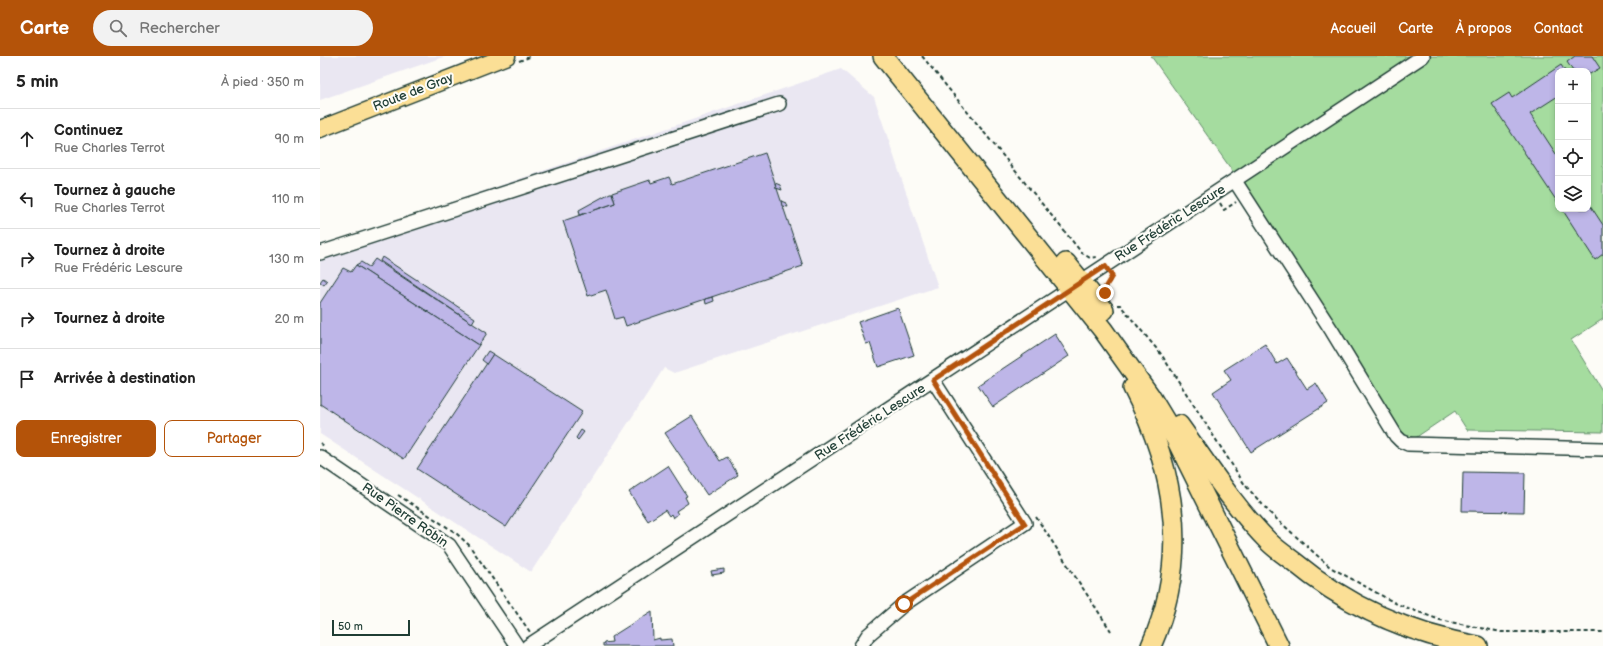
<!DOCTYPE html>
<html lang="fr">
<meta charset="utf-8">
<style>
body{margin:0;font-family:"Balsamiq Sans",sans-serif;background:#f2f2f2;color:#222}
.controls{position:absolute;right:12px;top:12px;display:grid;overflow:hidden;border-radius:8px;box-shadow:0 2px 6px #0003}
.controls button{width:36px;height:36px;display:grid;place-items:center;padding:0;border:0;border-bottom:1px solid #e0e0e0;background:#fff;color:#222;font:20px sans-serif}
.scale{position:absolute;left:12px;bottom:10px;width:78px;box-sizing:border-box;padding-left:4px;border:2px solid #1f3d34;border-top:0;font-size:11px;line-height:14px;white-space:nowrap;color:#1f3d34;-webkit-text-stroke:3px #fdfcf7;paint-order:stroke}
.stop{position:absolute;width:12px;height:12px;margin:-9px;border:3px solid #b45309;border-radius:50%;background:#fff}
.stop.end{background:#b45309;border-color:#fff;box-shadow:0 1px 4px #0008}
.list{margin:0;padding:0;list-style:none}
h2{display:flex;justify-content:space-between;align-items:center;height:52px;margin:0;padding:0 16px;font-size:17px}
h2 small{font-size:13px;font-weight:400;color:#767676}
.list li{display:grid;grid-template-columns:26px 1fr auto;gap:12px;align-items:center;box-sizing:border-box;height:60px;padding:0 16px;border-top:1px solid #e0e0e0}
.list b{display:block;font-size:15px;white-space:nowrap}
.list p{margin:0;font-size:13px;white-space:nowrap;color:#767676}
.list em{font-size:13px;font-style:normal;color:#767676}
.actions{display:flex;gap:8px;padding:12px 16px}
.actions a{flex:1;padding:9px 0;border:1px solid #b45309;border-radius:8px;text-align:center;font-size:14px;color:#b45309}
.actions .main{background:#b45309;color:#fff}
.icon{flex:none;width:22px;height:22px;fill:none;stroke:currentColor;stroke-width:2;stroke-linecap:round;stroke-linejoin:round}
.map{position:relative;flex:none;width:1283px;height:590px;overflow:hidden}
header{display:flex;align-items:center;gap:24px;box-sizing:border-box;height:56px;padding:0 20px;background:#b45309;color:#fff}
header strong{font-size:19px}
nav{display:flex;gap:22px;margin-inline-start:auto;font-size:14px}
.search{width:280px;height:36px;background:#f2f2f2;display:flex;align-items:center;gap:10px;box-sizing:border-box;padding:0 14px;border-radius:22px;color:#767676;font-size:15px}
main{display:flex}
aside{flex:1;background:#fff}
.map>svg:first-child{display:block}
.built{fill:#eae7f2}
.green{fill:#a5dc9f;stroke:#628c6a;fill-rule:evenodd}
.building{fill:#beb6e8;stroke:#1f3d34}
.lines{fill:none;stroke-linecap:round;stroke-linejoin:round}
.minor-casing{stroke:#1f3d34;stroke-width:16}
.major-casing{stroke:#1f3d34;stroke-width:19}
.highway-casing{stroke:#1f3d34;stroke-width:22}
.path{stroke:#1f3d34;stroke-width:2;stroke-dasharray:4 3;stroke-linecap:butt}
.minor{stroke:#fdfcf7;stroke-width:13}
.major{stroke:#fbdf96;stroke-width:16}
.highway{stroke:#fbdf96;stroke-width:19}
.route{stroke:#b45309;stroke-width:5}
.labels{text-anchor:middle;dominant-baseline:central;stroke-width:4;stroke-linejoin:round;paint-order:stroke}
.street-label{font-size:13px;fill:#1f3d34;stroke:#fdfcf7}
</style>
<header>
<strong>Carte</strong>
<div class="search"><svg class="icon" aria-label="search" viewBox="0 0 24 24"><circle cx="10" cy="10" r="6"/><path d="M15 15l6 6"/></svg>Rechercher</div>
<nav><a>Accueil</a><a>Carte</a><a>À propos</a><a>Contact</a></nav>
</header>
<main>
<aside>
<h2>5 min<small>À pied · 350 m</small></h2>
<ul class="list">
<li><svg class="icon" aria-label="ahead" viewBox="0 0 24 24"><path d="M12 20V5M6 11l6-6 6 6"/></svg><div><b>Continuez</b><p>Rue Charles Terrot</p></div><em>90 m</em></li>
<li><svg class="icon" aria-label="left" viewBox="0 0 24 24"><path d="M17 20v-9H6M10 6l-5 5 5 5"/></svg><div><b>Tournez à gauche</b><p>Rue Charles Terrot</p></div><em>110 m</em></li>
<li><svg class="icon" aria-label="right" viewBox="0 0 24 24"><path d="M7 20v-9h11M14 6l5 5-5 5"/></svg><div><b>Tournez à droite</b><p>Rue Frédéric Lescure</p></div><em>130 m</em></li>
<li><svg class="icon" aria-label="right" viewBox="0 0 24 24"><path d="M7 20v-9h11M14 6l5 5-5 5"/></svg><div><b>Tournez à droite</b></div><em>20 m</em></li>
<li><svg class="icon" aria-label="arrive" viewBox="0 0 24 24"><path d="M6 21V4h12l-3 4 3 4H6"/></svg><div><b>Arrivée à destination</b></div></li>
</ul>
<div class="actions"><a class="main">Enregistrer</a><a>Partager</a></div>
</aside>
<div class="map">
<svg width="1283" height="590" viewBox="0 0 1283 590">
<rect width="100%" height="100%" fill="#fdfcf7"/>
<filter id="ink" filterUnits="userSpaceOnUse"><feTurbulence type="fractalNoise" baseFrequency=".025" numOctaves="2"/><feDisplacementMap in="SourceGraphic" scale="8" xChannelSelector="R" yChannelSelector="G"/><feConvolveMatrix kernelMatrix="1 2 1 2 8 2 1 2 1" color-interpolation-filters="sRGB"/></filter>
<g filter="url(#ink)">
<g class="built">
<polygon points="0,0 126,0 0,44"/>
<polygon points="521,13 554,41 618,231 354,317 344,312 211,516 0,378 0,191"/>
</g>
<path class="green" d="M831,0H1283V263L1251,284L1283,336V376L1147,374L1135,355L1095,382L1083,378L1075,368L933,144ZM1238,15H1268V153H1238Z"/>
<g class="building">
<polygon points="1255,0 1272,0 1280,12 1268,19 1268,15 1253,15 1247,6"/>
<polygon points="1241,9 1245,15 1238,15 1238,40 1210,58 1238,101 1238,147 1172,48 1189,37 1192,42"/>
<polygon points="445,97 483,210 306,270 303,261 295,263 286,234 268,240 243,165 295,147 292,137 330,124 331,127 349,121 352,128"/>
<polygon points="455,127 460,129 462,134 456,132"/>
<polygon points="290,137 292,137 295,147 260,159 259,154"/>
<polygon points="461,145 466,147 468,151 462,150"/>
<polygon points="1268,146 1283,169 1283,198 1275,204 1242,153 1268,153"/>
<polygon points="62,201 155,262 152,267 60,205"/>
<polygon points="55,203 167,277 159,289 36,209 41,206 49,211"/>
<polygon points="36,209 159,289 84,403 0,348 0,247 23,212 31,216"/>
<polygon points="3,222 7,225 4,229 0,226"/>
<polygon points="393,241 394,245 386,248 385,243"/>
<polygon points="578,252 594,299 558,311 550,287 546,288 538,266"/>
<polygon points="735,278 749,300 673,351 658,329"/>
<polygon points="945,288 957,308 967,302 987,333 996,327 1008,347 931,396 893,336 911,324 904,314"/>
<polygon points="168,295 173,298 167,308 162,304"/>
<polygon points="173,298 262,356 186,471 97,413"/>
<polygon points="372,360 400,405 407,401 418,419 387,439 345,377"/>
<polygon points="261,374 264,376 258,384 256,382"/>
<polygon points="348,410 367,440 365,441 368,447 356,455 358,458 353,462 351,458 349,460 345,454 328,465 309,436"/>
<polygon points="1143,416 1205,417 1204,456 1142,455"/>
<polygon points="404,513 404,517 392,519 391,515"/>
<polygon points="332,555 333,584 340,582 340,584 352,583 353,590 283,590 283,587 292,586 291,581"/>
</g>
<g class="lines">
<defs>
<g id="minor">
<polyline points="915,125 1012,275 1076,380 1081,385 1088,388 1283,393"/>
<polyline points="0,197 459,48"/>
<polyline points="0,401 129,489 197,590"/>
<polyline points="208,590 1103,0"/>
<polyline points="541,590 548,579 584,548 705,467 613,324"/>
</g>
<polyline id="major" points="0,73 187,0"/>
<g id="highway">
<polyline points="563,0 783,274 830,340 856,383 959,590"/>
<polyline points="746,207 784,254"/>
<path d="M813,332C856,415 870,502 831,590"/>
<path d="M859,369C888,409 914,451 949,486C956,493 965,499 973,505C1026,549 1089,578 1158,590"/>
</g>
</defs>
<use href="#minor" class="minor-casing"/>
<use href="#major" class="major-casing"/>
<use href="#highway" class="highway-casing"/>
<g class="path">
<polyline points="602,0 762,197 770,202 777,201"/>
<polyline points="199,5 212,0"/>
<polyline points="900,147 904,154 916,146"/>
<polyline points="786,233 792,220"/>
<polyline points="797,249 800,249 841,298 925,429 950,457 1010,511 1077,548 1120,564 1181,576 1283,576"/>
<polyline points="0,387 4,390"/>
<polyline points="78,439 136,477 149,489 210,576"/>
<polyline points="716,461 791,575"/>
</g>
<use href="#minor" class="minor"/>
<use href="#major" class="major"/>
<use href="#highway" class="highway"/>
</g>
</g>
<g class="lines" filter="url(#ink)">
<polyline class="route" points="584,548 705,468 613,324 785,210 792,220 786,230 785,237"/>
</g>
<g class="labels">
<g class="street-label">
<text transform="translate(93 36) rotate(-21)">Route de Gray</text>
<text transform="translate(850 167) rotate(-33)">Rue Frédéric Lescure</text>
<text transform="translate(550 366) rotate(-33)">Rue Frédéric Lescure</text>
<text transform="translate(85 459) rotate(35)">Rue Pierre Robin</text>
</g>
</g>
</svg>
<div class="controls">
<button>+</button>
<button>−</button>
<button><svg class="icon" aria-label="locate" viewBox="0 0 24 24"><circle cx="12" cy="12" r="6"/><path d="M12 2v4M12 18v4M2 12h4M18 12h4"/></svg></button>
<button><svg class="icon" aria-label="layers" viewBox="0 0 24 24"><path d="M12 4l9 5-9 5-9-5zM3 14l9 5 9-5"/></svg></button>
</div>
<div class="scale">50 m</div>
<div class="stop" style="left:584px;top:548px"></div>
<div class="stop end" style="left:785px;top:237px"></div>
</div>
</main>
